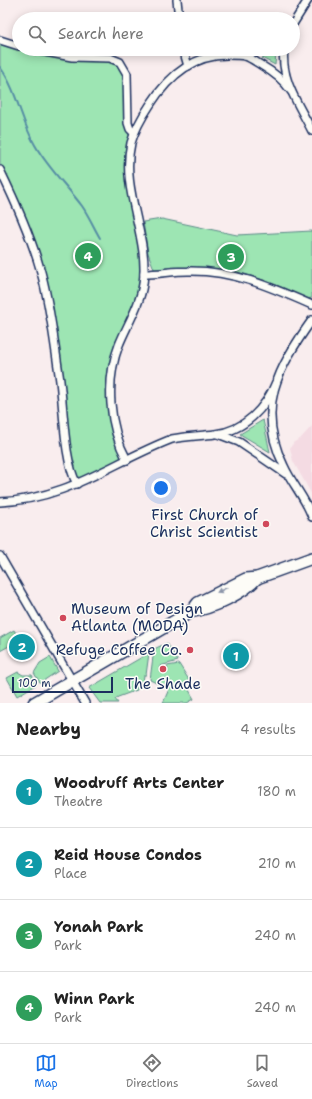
<!DOCTYPE html>
<style>
body{margin:0;font-family:"Shantell Sans",sans-serif;background:#f6f6f6;color:#222}
.scale{position:absolute;left:12px;bottom:10px;width:101px;box-sizing:border-box;padding-left:4px;border:2px solid #1b2f5e;border-top:0;font-size:11px;line-height:14px;white-space:nowrap;color:#1b2f5e;-webkit-text-stroke:3px #fdfcf7;paint-order:stroke}
.you{position:absolute;left:161px;top:488px;width:14px;height:14px;margin:-10px;border:3px solid #fff;border-radius:50%;background:#1a73e8;box-shadow:0 0 0 6px #1a73e833}
.badge{display:grid;place-items:center;width:26px;height:26px;border-radius:50%;background:#1a73e8;color:#fff;font-size:13px;font-weight:700}
.pin{position:absolute;translate:-50% -50%;border:2px solid #fff;box-shadow:0 1px 4px #0006}
.list{margin:0;padding:0;list-style:none}
h2{display:flex;justify-content:space-between;align-items:center;height:52px;margin:0;padding:0 16px;font-size:17px}
h2 small{font-size:13px;font-weight:400;color:#767676}
.list li{display:grid;grid-template-columns:26px 1fr auto;gap:12px;align-items:center;box-sizing:border-box;height:72px;padding:0 16px;border-top:1px solid #e0e0e0}
.list b{display:block;font-size:15px;white-space:nowrap}
.list p{margin:0;font-size:13px;white-space:nowrap;color:#767676}
.list em{font-size:13px;font-style:normal;color:#767676}
.icon{flex:none;width:22px;height:22px;fill:none;stroke:currentColor;stroke-width:2;stroke-linecap:round;stroke-linejoin:round}
.map{position:relative;flex:none;width:312px;height:703px;overflow:hidden}
.search{position:absolute;background:#fff;box-shadow:0 2px 10px #0003;left:12px;right:12px;top:12px;height:44px;display:flex;align-items:center;gap:10px;box-sizing:border-box;padding:0 14px;border-radius:22px;color:#767676;font-size:15px}
.sheet{height:340px;background:#fff}
nav{display:flex;justify-content:space-around;align-items:center;box-sizing:border-box;height:56px;border-top:1px solid #e0e0e0;background:#fff;font-size:11px;color:#767676}
nav a{display:grid;justify-items:center;gap:2px}
nav .on{color:#1a73e8}
.map>svg:first-child{display:block}
.built{fill:#f4dbe3}
.green{fill:#9de5b3;stroke:#5c8a88}
.lines{fill:none;stroke-linecap:round;stroke-linejoin:round}
.stream{stroke:#568ea4;stroke-width:2}
.minor-casing{stroke:#1b2f5e;stroke-width:10}
.secondary-casing{stroke:#1b2f5e;stroke-width:14}
.minor{stroke:#fdfcf7;stroke-width:7}
.secondary{stroke:#fdfcf7;stroke-width:11}
.oneway{fill:#8c96aa}
.poi-dot{fill:#d1495b;stroke:#fdfcf7;stroke-width:1.5}
.labels{text-anchor:middle;dominant-baseline:central;stroke-width:3;stroke-linejoin:round;paint-order:stroke}
.poi-label{font-size:15px;fill:#1b2f5e;stroke:#fdfcf7;text-anchor:end}
</style>
<div class="map">
<svg width="312" height="703" viewBox="0 0 312 703">
<rect width="100%" height="100%" fill="#f9edee"/>
<filter id="ink" filterUnits="userSpaceOnUse"><feTurbulence type="fractalNoise" baseFrequency=".025" numOctaves="2"/><feDisplacementMap in="SourceGraphic" scale="8" xChannelSelector="R" yChannelSelector="G"/><feConvolveMatrix kernelMatrix="1 2 1 2 8 2 1 2 1" color-interpolation-filters="sRGB"/></filter>
<g filter="url(#ink)">
<polygon class="built" points="312,426 312,495 293,461 290,448 294,442 300,439"/>
<g class="green">
<polygon points="0,43 48,54 97,58 120,66 128,86 132,185 144,276 113,373 116,419 125,464 79,483 72,468 45,283 0,167"/>
<polygon points="276,52 275,65 262,58 275,52"/>
<path d="M162,219L237,235L312,231V298L306,299C249,270 217,265 154,269L148,253L143,222Z"/>
<polygon points="263,420 270,452 240,434"/>
<polygon points="14,630 20,640 0,651 0,638"/>
<polygon points="167,643 178,661 160,666 160,670 164,672 167,670 167,666 179,664 189,680 185,683 194,699 187,703 163,703 169,689 150,680 154,649"/>
<polygon points="149,653 146,675 144,675 143,682 137,682 137,690 118,697 115,699 118,703 100,703 89,688"/>
<polygon points="50,657 58,671 40,683 34,673 40,663"/>
<polygon points="18,672 23,675 32,675 37,684 17,696 7,678"/>
</g>
<g class="lines">
<path class="stream" d="M0,67C17,90 21,121 35,145C48,168 67,186 82,206C89,216 94,228 100,238"/>
<defs>
<g id="minor">
<polyline points="177,0 179,19"/>
<polyline points="293,24 308,0"/>
<polyline points="0,40 19,46"/>
<polyline points="29,49 72,57 110,58 120,62 127,74 128,123 130,129 134,133"/>
<polyline points="183,49 188,66"/>
<path d="M284,49C280,79 299,105 312,131"/>
<polyline points="245,56 263,49"/>
<path d="M0,170C16,203 31,236 41,272C50,305 54,340 59,374C64,404 63,460 77,484"/>
<path d="M144,274C159,274 173,271 188,271C233,270 271,287 312,305"/>
<path d="M312,320C278,368 255,408 284,466C292,484 306,499 312,517"/>
<polyline points="218,434 239,442 286,474"/>
<path d="M127,460C109,427 105,381 119,345C127,325 140,305 143,284C150,237 120,190 131,143C135,129 142,117 150,105C168,77 193,55 227,55C233,55 240,55 245,56C251,58 256,62 261,65C273,72 283,79 291,91"/>
<path d="M0,502C68,499 112,462 172,439C187,436 201,436 215,434C244,431 266,408 276,382"/>
<polyline points="0,556 85,703"/>
</g>
<g id="secondary">
<polyline points="192,611 198,603 246,579 257,578 312,558"/>
<path d="M34,703L192,611C211,609 245,592 257,578"/>
</g>
</defs>
<use href="#minor" class="minor-casing"/>
<use href="#secondary" class="secondary-casing"/>
<use href="#minor" class="minor"/>
<use href="#secondary" class="secondary"/>
</g>
<defs><path id="oneway-solid" d="M-6-.8H1V-3.2L6.5 0L1 3.2V.8H-6Z"/></defs>
<use class="oneway" href="#oneway-solid" transform="translate(222 590) rotate(154)"/>
</g>
<g class="poi-dot">
<circle cx="266" cy="524" r="4"/>
<circle cx="63" cy="618" r="4"/>
<circle cx="190" cy="650" r="4"/>
<circle cx="163" cy="669" r="4"/>
</g>
<g class="labels">
<g class="poi-label">
<text x="258" y="515">First Church of<tspan x="258" dy="17">Christ Scientist</tspan></text>
<text x="71" y="609" text-anchor="start">Museum of Design<tspan x="71" dy="17">Atlanta (MODA)</tspan></text>
<text x="182" y="650">Refuge Coffee Co.</text>
<text x="163" y="684" text-anchor="middle">The Shade</text>
</g>
</g>
</svg>
<div class="scale">100 m</div>
<div class="you"></div>
<div class="pin badge" style="left:236px;top:656px;background:#0f9aa8">1</div>
<div class="pin badge" style="left:22px;top:647px;background:#0f9aa8">2</div>
<div class="pin badge" style="left:231px;top:257px;background:#2e9e5b">3</div>
<div class="pin badge" style="left:88px;top:256px;background:#2e9e5b">4</div>
<div class="search"><svg class="icon" aria-label="search" viewBox="0 0 24 24"><circle cx="10" cy="10" r="6"/><path d="M15 15l6 6"/></svg>Search here</div>
</div>
<section class="sheet">
<h2>Nearby<small>4 results</small></h2>
<ul class="list">
<li><span class="badge" style="background:#0f9aa8">1</span><div><b>Woodruff Arts Center</b><p>Theatre</p></div><em>180 m</em></li>
<li><span class="badge" style="background:#0f9aa8">2</span><div><b>Reid House Condos</b><p>Place</p></div><em>210 m</em></li>
<li><span class="badge" style="background:#2e9e5b">3</span><div><b>Yonah Park</b><p>Park</p></div><em>240 m</em></li>
<li><span class="badge" style="background:#2e9e5b">4</span><div><b>Winn Park</b><p>Park</p></div><em>240 m</em></li>
</ul>
</section>
<nav>
<a class="on"><svg class="icon" aria-label="map" viewBox="0 0 24 24"><path d="M3 6l6-2 6 2 6-2v14l-6 2-6-2-6 2zM9 4v14M15 6v14"/></svg>Map</a>
<a><svg class="icon" aria-label="directions" viewBox="0 0 24 24"><path d="M12 3l9 9-9 9-9-9zM9 14v-3h6M13 9l2 2-2 2"/></svg>Directions</a>
<a><svg class="icon" aria-label="saved" viewBox="0 0 24 24"><path d="M7 4h10v16l-5-4-5 4z"/></svg>Saved</a>
</nav>
